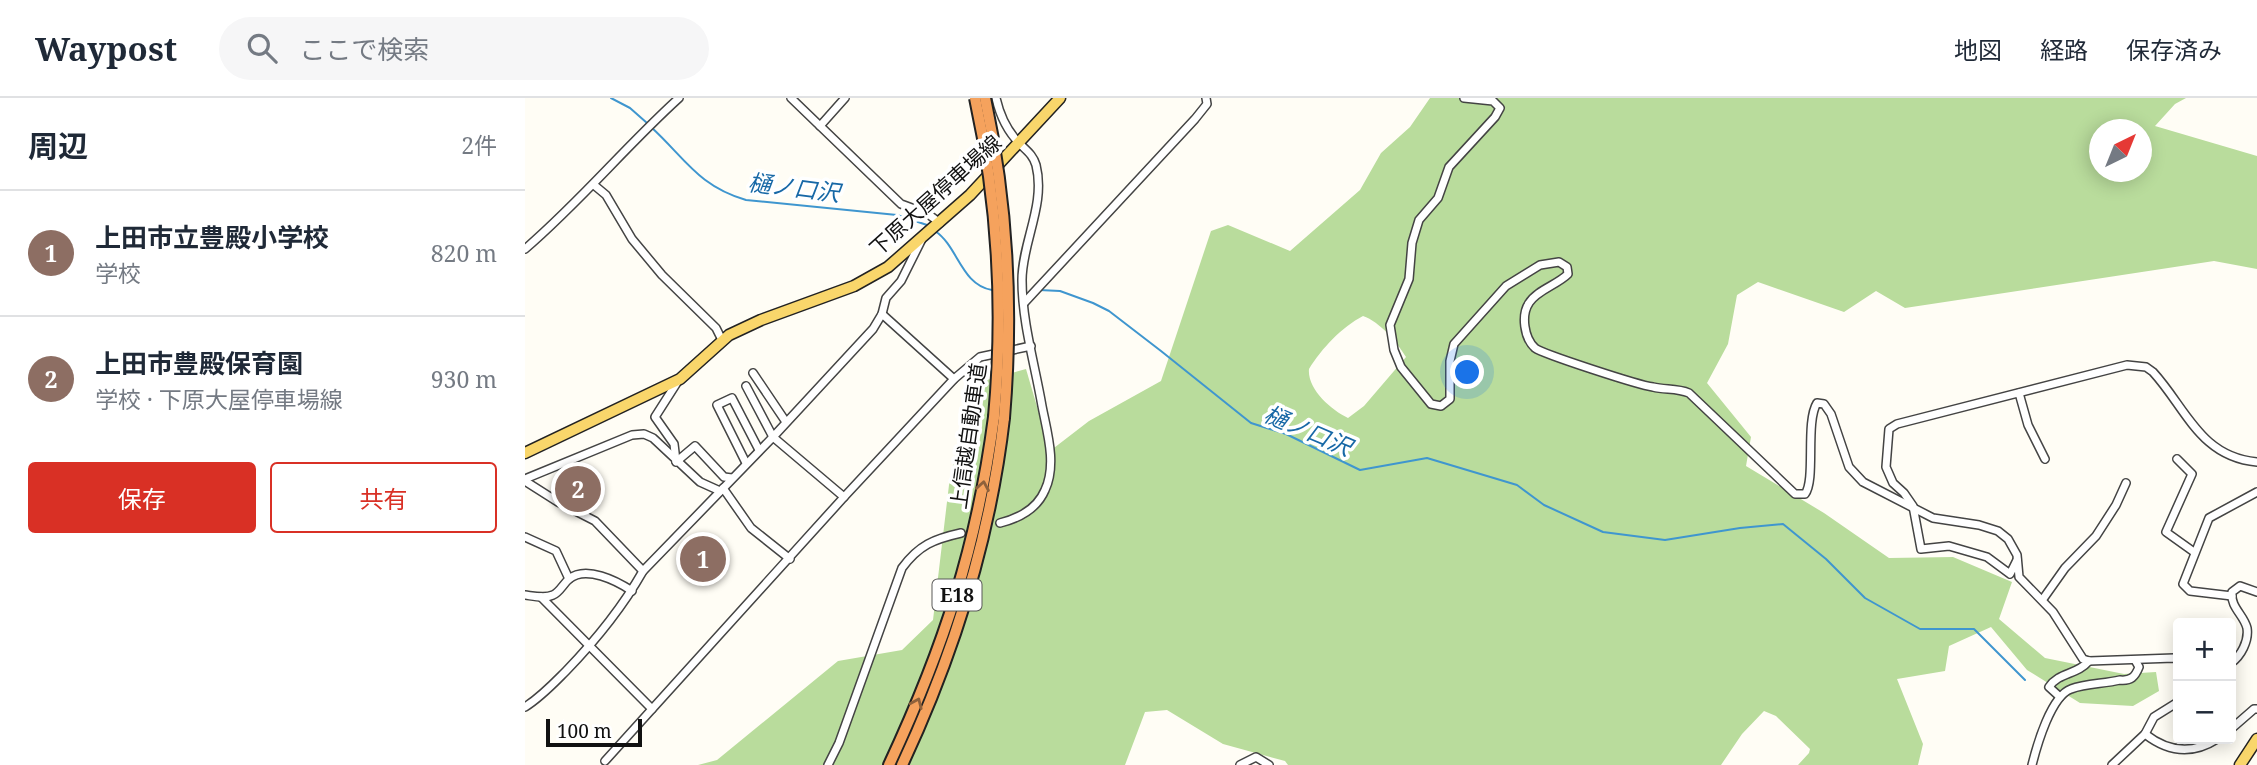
<!DOCTYPE html>
<html lang="ja">
<meta charset="utf-8">
<style>
body{margin:0;font-family:"Noto Serif","Noto Sans JP",serif;background:#f6f6f7;color:#1f2937}
.controls{position:absolute;right:21px;bottom:21px;display:grid;overflow:hidden;border-radius:7px;box-shadow:0 4px 18px #0003}
.controls button{width:63px;height:63px;display:grid;place-items:center;padding:0;border:0;border-bottom:2px solid #e0e1e3;background:#fff;color:#1f2937;font:35px sans-serif}
.compass{position:absolute;left:1564px;top:21px;width:63px;height:63px;border-radius:50%;background:#fff;box-shadow:0 4px 18px #0003;rotate:43deg}
.scale{position:absolute;left:21px;bottom:18px;width:96px;box-sizing:border-box;padding-left:7px;border:4px solid #111;border-top:0;font-size:19px;line-height:24px;white-space:nowrap;color:#111;-webkit-text-stroke:5px #fff;paint-order:stroke}
.you{position:absolute;left:943px;top:275px;width:24px;height:24px;margin:-18px;border:5px solid #fff;border-radius:50%;background:#1a73e8;box-shadow:0 0 0 10px #1a73e833}
.badge{display:grid;place-items:center;width:46px;height:46px;border-radius:50%;background:#d93025;color:#fff;font-size:23px;font-weight:700}
.pin{position:absolute;translate:-50% -50%;border:4px solid #fff;box-shadow:0 2px 7px #0006}
.list{margin:0;padding:0;list-style:none}
h2{display:flex;justify-content:space-between;align-items:center;height:91px;margin:0;padding:0 28px;font-size:30px}
h2 small{font-size:23px;font-weight:400;color:#747a83}
.list li{display:grid;grid-template-columns:46px 1fr auto;gap:21px;align-items:center;box-sizing:border-box;height:126px;padding:0 28px;border-top:2px solid #e0e1e3}
.list b{display:block;font-size:26px;white-space:nowrap}
.list p{margin:0;font-size:23px;white-space:nowrap;color:#747a83}
.list em{font-size:23px;font-style:normal;color:#747a83}
.actions{display:flex;gap:14px;padding:21px 28px}
.actions a{flex:1;padding:16px 0;border:2px solid #d93025;border-radius:7px;text-align:center;font-size:24px;color:#d93025}
.actions .main{background:#d93025;color:#fff}
.icon{flex:none;width:38px;height:38px;fill:none;stroke:currentColor;stroke-width:2;stroke-linecap:round;stroke-linejoin:round}
.map{position:relative;flex:none;width:1732px;height:667px;overflow:hidden}
header{display:flex;align-items:center;gap:42px;box-sizing:border-box;height:98px;padding:0 35px;background:#fff;border-bottom:2px solid #e0e1e3}
header strong{font-size:33px}
nav{display:flex;gap:38px;margin-inline-start:auto;font-size:24px}
.search{width:490px;height:63px;background:#f6f6f7;display:flex;align-items:center;gap:18px;box-sizing:border-box;padding:0 24px;border-radius:38px;color:#747a83;font-size:26px}
main{display:flex}
aside{flex:1;background:#fff}
.map>svg:first-child{display:block}
.forest{fill:#b9dc9c;fill-rule:evenodd}
.lines{fill:none;stroke-linecap:round;stroke-linejoin:round}
.stream{stroke:#3f96cf;stroke-width:2}
.minor-casing{stroke:#444;stroke-width:10}
.major-casing{stroke:#222;stroke-width:13}
.highway-casing{stroke:#222;stroke-width:14}
.minor{stroke:#fff;stroke-width:7}
.major{stroke:#f9d66b;stroke-width:10}
.highway{stroke:#f5a25d;stroke-width:10}
.highway-bridge-casing{stroke:#222;stroke-width:14;stroke-linecap:butt}
.highway-bridge{stroke:#f5a25d;stroke-width:10}
.oneway{stroke:#8e613b}
.labels{text-anchor:middle;dominant-baseline:central;stroke-width:7;stroke-linejoin:round;paint-order:stroke}
.shield{fill:#fff;stroke:#585858;stroke-width:2}
.shield-label{font-size:19px;font-weight:bold;fill:#111}
.street-label{font-size:21px;fill:#111;stroke:#fff}
.water-label{font-size:23px;font-style:italic;fill:#1768a6;stroke:#fff}
</style>
<header>
<strong>Waypost</strong>
<div class="search"><svg class="icon" aria-label="search" viewBox="0 0 24 24"><circle cx="10" cy="10" r="6"/><path d="M15 15l6 6"/></svg>ここで検索</div>
<nav><a>地図</a><a>経路</a><a>保存済み</a></nav>
</header>
<main>
<aside>
<h2>周辺<small>2件</small></h2>
<ul class="list">
<li><span class="badge" style="background:#8d6e63">1</span><div><b>上田市立豊殿小学校</b><p>学校</p></div><em>820 m</em></li>
<li><span class="badge" style="background:#8d6e63">2</span><div><b>上田市豊殿保育園</b><p>学校 · 下原大屋停車場線</p></div><em>930 m</em></li>
</ul>
<div class="actions"><a class="main">保存</a><a>共有</a></div>
</aside>
<div class="map">
<svg width="1732" height="667" viewBox="0 0 1732 667">
<rect width="100%" height="100%" fill="#fffdf5"/>
<path class="forest" d="M905,0H1661L1650,6L1630,28L1732,58V171L1689,163L1380,210L1351,193L1319,214L1233,184L1212,197L1203,246L1182,285L1226,339L1221,368L1299,415L1364,460L1428,459L1487,484L1474,521L1520,560L1599,576L1631,574L1634,593L1608,608L1555,605L1502,572L1466,529L1424,548L1420,573L1372,581L1398,646L1393,667H1273L1284,655L1285,651L1251,618L1239,613L1217,636L1196,667H763L760,663L698,646L642,612L620,614L600,667H173L192,662L313,563L377,552L408,522L424,387L444,287L501,271L525,353L564,323L636,283L686,133L703,127L765,153L835,92L856,55L885,29ZM1574,32H1616V74H1574ZM838,218C855,224 872,244 881,259L839,308L823,320C806,312 782,291 784,271C797,250 817,229 838,218Z"/>
<g class="lines">
<g class="stream">
<polyline points="86,0 105,10 122,25"/>
<path d="M126,29C160,60 173,88 221,102L372,117L402,127"/>
<path d="M410,133C433,148 436,187 467,192"/>
<polyline points="514,192 535,193 568,205 584,213 636,253 726,325 761,336 835,372 902,360 992,387 1019,407 1078,434 1140,442 1215,430 1258,426 1301,461 1340,500 1395,531 1449,531 1500,582"/>
</g>
<defs>
<g id="minor">
<polyline points="266,0 376,106 403,116 415,125"/>
<path d="M471,0C475,18 482,33 495,46C502,53 508,57 511,67C521,107 497,144 497,182C497,224 510,267 517,308C522,334 532,366 520,392C512,411 495,420 475,425"/>
<path d="M939,0L968,3L975,10L970,19L924,69L913,100L894,122L887,145L884,181L865,227L869,252L876,269L906,306L916,308L925,301V263L929,246L981,188L1015,167L1034,164L1042,169L1043,176C1032,187 1012,192 1004,205C996,217 999,240 1010,250C1018,256 1113,287 1128,289C1140,292 1152,290 1164,295L1270,396H1280C1291,382 1280,324 1292,305L1299,306L1306,316L1324,369L1338,384L1408,420L1454,427L1473,433L1483,441L1492,457L1494,479L1528,514L1558,561L1564,563L1649,560L1653,562"/>
<polyline points="295,28 320,0"/>
<polyline points="69,87 81,97 107,141 137,177 191,230 197,242"/>
<path d="M0,151C55,104 101,48 154,0"/>
<polyline points="499,205 670,21 682,6 681,0"/>
<polyline points="357,216 429,281"/>
<polyline points="228,275 261,324"/>
<polyline points="221,288 248,339 319,399"/>
<polyline points="1494,295 1503,327 1520,361"/>
<polyline points="1652,361 1667,376 1641,434 1669,454"/>
<polyline points="151,363 149,346 130,319 153,283"/>
<polyline points="151,364 170,348 199,379 207,380"/>
<polyline points="221,365 192,307 207,300 234,352"/>
<polyline points="0,381 107,337 119,336 128,340 175,384 195,393"/>
<polyline points="0,383 33,404 70,423 118,473"/>
<polyline points="198,390 226,430 265,461"/>
<polyline points="0,439 31,453 44,481"/>
<path d="M1492,462L1485,476L1462,459L1424,448L1396,451L1388,408L1379,395L1368,385L1361,369L1364,331L1372,326L1602,267L1621,269L1628,274C1661,310 1675,359 1732,364"/>
<path d="M0,497C8,498 20,501 28,497C35,494 38,486 44,481C61,467 92,483 107,493"/>
<polyline points="1707,498 1665,493 1658,486 1684,420 1732,394"/>
<polyline points="16,499 127,611"/>
<polyline points="1518,501 1540,470 1571,438 1591,407 1601,385"/>
<path d="M1706,565C1716,558 1724,543 1722,530C1719,517 1705,509 1707,494L1715,488L1732,494"/>
<path d="M1535,599L1524,589C1534,574 1552,577 1564,563"/>
<path d="M0,609C16,599 28,586 41,573C71,542 97,510 118,473L248,339L348,231L357,216L361,200L376,183L396,143"/>
<polyline points="1706,631 1729,611 1732,611"/>
<path d="M1620,636C1643,654 1667,657 1692,641"/>
<polyline points="80,663 319,399 429,281 455,259 506,248"/>
<path d="M303,667L314,645L377,470C394,447 409,441 436,435"/>
<polyline points="715,667 731,659 744,667"/>
<path d="M1507,667C1512,647 1526,598 1546,591C1561,585 1579,586 1595,582C1606,583 1610,579 1614,569L1610,562"/>
<polyline points="1587,667 1620,636 1629,619 1653,604"/>
</g>
<g id="major">
<polyline points="0,355 155,281 204,237 236,222 329,188 363,169 445,97 535,0"/>
<polyline points="1715,667 1732,641"/>
</g>
<g id="highway">
<path d="M364,667C419,549 452,448 469,319"/>
<path d="M377,667C429,556 465,442 479,320"/>
</g>
</defs>
<use href="#minor" class="minor-casing"/>
<use href="#major" class="major-casing"/>
<use href="#highway" class="highway-casing"/>
<use href="#minor" class="minor"/>
<use href="#major" class="major"/>
<use href="#highway" class="highway"/>
<defs>
<g id="highway-bridge">
<path d="M450,0C473,105 479,211 469,319"/>
<path d="M460,0C483,106 488,212 479,320"/>
</g>
</defs>
<use href="#highway-bridge" class="highway-bridge-casing"/>
<use href="#highway-bridge" class="highway-bridge"/>
</g>
<defs><path id="oneway-chevron" d="M-2-3.5L2.5 0L-2 3.5" fill="none" stroke-width="1.6" stroke-linecap="round" stroke-linejoin="round" transform="scale(1.75)"/></defs>
<g class="oneway">
<use href="#oneway-chevron" transform="translate(458 388) rotate(-80)"/>
<use href="#oneway-chevron" transform="translate(392 605) rotate(-66)"/>
</g>
<g class="labels">
<rect class="shield" x="407.5" y="481.5" width="49" height="31" rx="5"/>
<g class="shield-label">
<text x="432" y="497">E18</text>
</g>
<g class="street-label">
<text transform="translate(410 97) rotate(-42)">下原大屋停車場線</text>
<text transform="translate(443 338) rotate(-82)">上信越自動車道</text>
</g>
<g class="water-label">
<text transform="translate(269 89) rotate(7)">樋ノ口沢</text>
<text transform="translate(783 332) rotate(23)">樋ノ口沢</text>
</g>
</g>
</svg>
<div class="controls">
<button>+</button>
<button>−</button>
</div>
<svg class="compass" viewBox="-18 -18 36 36"><path d="M0-13l5 13h-10z" fill="#e53935"/><path d="M0 13l5-13h-10z" fill="#747a83"/></svg>
<div class="scale">100 m</div>
<div class="you"></div>
<div class="pin badge" style="left:178px;top:461px;background:#8d6e63">1</div>
<div class="pin badge" style="left:53px;top:391px;background:#8d6e63">2</div>
</div>
</main>
